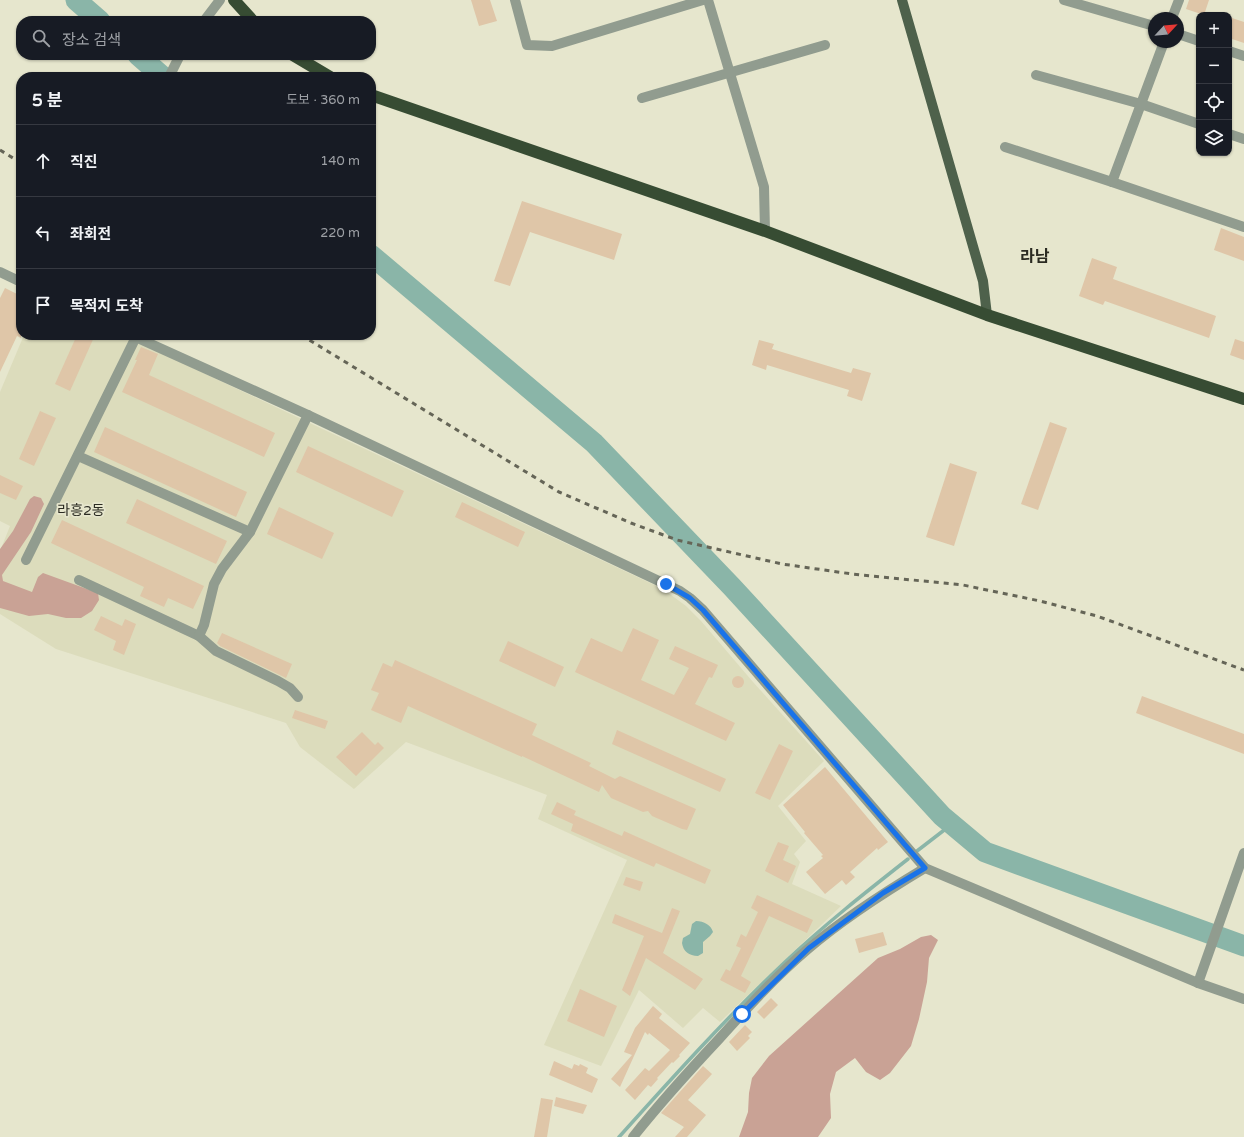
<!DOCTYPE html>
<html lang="ko">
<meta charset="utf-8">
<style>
body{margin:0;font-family:"Varela Round","Noto Sans KR",sans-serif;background:#242831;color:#f1f3f6}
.controls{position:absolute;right:12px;top:12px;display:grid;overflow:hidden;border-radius:8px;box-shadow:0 1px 3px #0004}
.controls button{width:36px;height:36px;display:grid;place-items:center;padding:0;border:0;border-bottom:1px solid #363941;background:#171b24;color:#f1f3f6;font:20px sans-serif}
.compass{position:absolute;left:1148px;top:12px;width:36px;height:36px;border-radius:50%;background:#171b24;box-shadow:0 1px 3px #0004;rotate:64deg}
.stop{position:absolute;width:12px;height:12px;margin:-9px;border:3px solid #1a73e8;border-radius:50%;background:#fff}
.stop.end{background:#1a73e8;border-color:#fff;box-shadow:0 1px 4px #0008}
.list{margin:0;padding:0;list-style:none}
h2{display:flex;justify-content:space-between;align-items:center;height:52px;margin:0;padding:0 16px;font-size:17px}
h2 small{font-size:13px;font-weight:400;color:#9ea1a6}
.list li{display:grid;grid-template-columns:26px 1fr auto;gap:12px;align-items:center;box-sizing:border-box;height:72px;padding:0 16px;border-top:1px solid #363941}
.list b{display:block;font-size:15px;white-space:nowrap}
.list em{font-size:13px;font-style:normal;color:#9ea1a6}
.icon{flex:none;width:22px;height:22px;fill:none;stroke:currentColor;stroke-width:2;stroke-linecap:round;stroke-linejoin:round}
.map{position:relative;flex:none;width:1244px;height:1137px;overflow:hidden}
.search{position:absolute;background:#171b24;box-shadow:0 1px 3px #0004;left:16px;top:16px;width:360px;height:44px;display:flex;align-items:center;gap:10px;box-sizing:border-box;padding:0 14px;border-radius:16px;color:#9ea1a6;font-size:15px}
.panel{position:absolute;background:#171b24;box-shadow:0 1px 3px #0004;left:16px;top:72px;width:360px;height:268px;border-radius:16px}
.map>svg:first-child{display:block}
.built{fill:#dcdcbc}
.forest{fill:#c9a295}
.water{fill:#8ab5a8}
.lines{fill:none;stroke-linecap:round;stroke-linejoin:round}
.stream{stroke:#8ab5a8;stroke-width:3.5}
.river{stroke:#8ab5a8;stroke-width:21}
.building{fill:#dfc6a8}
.minor{stroke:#919c8f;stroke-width:10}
.major{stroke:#4e614b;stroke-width:10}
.highway{stroke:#374c33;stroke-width:12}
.rail{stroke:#656557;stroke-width:3;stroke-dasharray:5 5;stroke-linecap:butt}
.route{stroke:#1a73e8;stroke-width:5}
.labels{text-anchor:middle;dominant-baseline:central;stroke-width:3.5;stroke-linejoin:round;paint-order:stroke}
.quarter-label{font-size:14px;fill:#2b2b22;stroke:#e6e6cd}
.district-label{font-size:16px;font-weight:bold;fill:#2b2b22;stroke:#e6e6cd}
</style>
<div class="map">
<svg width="1244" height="1137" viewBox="0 0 1244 1137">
<rect width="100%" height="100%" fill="#e6e6cd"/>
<polygon class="built" points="24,335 120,335 161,353 663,589 686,606 701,621 753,682 824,761 778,806 806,841 794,854 800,862 792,884 841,906 720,1022 703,1008 683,1028 639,990 601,1066 544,1045 627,860 538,819 547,795 406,742 354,789 300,747 286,723 56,649 0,614 0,551 10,526 0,521 0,392"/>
<g class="forest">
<polygon points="34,496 41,498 44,504 31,532 2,575 3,581 32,592 38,577 43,573 98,593 99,600 92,611 81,618 66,618 48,614 29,616 0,608 0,549 13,531 30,499"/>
<polygon points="931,935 938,940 929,958 927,982 919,1019 911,1046 890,1073 880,1080 866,1072 855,1058 836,1072 830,1094 831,1118 818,1137 739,1137 748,1112 749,1093 752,1078 769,1056 878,958 900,949 921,937"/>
</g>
<path class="water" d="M696,921C704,921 711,925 713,932L710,936L703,942V953L698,956C689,956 683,951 682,943L683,938L690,934L692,924Z"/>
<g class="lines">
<g class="stream">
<polyline points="917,851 952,824"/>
<path d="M619,1137C673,1077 726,1018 785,962C824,925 866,892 908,859"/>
</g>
<g class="river">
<polyline points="76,0 100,21"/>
<polyline points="138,55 163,77"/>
<polyline points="371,255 594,443 732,587 942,816 985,852 1244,946"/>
</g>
</g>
<g class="building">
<polygon points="471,0 490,0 497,21 479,26"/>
<polygon points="1189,0 1209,0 1204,15 1186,9"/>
<polygon points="1229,17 1244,22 1244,43 1229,38"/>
<polygon points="522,201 622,234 614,260 530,232 510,286 494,281"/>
<polygon points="1221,228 1244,237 1244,261 1214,250"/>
<polygon points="1092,258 1117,267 1113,279 1216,316 1209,338 1105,301 1103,305 1079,296"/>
<polygon points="5,288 21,296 21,338 17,336 0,372 0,298"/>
<polygon points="77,335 95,335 70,391 55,384"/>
<polygon points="1235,339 1244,342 1244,360 1230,355"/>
<polygon points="759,340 774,344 772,349 851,373 853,368 871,373 862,401 847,396 849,390 767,365 766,370 752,365"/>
<polygon points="141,347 158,354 149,375 275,433 264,457 122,392 137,360 135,360"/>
<polygon points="40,411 56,418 34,466 19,459"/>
<polygon points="1050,422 1067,428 1038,510 1021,504"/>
<polygon points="105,427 247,492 236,517 94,452"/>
<polygon points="308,446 404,491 392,517 296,472"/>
<polygon points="950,463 977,472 954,546 926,537"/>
<polygon points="0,475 23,486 16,500 0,493"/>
<polygon points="137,499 227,541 216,564 126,523"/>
<polygon points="462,502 525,532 518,547 455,517"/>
<polygon points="279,507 334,533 322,559 267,534"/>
<polygon points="62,520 204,586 193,609 168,598 164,607 140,596 144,587 51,543"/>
<polygon points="101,616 122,626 125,619 136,624 124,655 113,650 116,641 94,630"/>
<polygon points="633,628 659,640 641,680 674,695 689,668 669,659 675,646 718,665 712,678 709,677 695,704 735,723 726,741 575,672 591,638 622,652"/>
<polygon points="222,633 292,664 286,678 220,646 217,643"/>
<polygon points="508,641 564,667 555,687 499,661"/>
<polygon points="395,660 537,724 532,735 591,763 589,766 615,779 620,776 696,809 687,830 682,829 652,816 648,811 643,812 611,798 602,785 599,792 522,756 522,757 408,706 401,723 371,710 379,693 371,690 383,663 392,667"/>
<circle cx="738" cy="682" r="6"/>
<polygon points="1142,696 1244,734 1244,754 1136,713"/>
<polygon points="295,710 328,721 325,729 292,718"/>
<polygon points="617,730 726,779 720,792 612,744"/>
<polygon points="362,732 375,745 378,742 384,748 356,776 336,757"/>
<polygon points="779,744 793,751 770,800 755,793"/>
<polygon points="825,767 888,842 878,850 877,848 850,872 855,877 846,885 842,880 825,894 806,872 823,858 821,856 823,855 804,833 805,832 783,805"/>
<polygon points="557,802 576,811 574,815 622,836 624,831 711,870 705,884 656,863 654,867 571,831 573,824 551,814"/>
<polygon points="778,842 789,846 783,860 796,866 788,883 765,871"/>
<polygon points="626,877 643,882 640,891 623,885"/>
<polygon points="757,895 813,920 807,933 769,916 741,976 751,982 745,993 720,980 726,969 730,971 741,948 736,946 741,934 746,937 758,912 751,908"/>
<polygon points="672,908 680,911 663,953 703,979 695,990 646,958 630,996 622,990 644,936 612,923 615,914 662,933"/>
<polygon points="883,932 887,945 859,953 855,939"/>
<polygon points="580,989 617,1006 604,1037 567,1021"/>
<polygon points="771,998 778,1005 764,1019 757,1012"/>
<polygon points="653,1006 662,1014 659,1018 660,1019 690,1043 679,1055 680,1056 673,1063 672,1062 657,1078 658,1079 651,1087 648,1085 635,1100 625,1090 645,1068 649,1071 670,1050 649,1033 648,1035 645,1032 634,1056 633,1056 634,1056 620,1087 611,1079 632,1055 624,1052 635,1028"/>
<polygon points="745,1025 752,1032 748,1036 750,1038 737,1051 729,1042"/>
<polygon points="554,1061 572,1069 574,1064 579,1066 580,1064 588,1068 586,1073 598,1079 592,1093 549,1075"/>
<polygon points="703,1066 712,1074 688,1100 706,1115 687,1137 675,1137 684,1127 661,1113"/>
<polygon points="556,1097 587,1105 583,1114 554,1106"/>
<polygon points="541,1098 553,1100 547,1137 534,1137"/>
</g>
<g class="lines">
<g class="minor">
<polyline points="515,0 527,45 552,46 703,0"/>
<polyline points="708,0 764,187 765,231"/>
<polyline points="1064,0 1154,26"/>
<polyline points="1172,18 1179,0"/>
<polyline points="204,21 220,0"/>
<polyline points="1178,34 1199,41"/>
<polyline points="1229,51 1244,56"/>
<polyline points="1036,75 1141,104 1199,124"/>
<polyline points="169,77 180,55"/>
<polyline points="642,98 825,45"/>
<polyline points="1229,134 1244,139"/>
<polyline points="1005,147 1112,182 1244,227"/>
<polyline points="1112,182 1164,42"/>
<polyline points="0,272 21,282"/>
<polyline points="131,335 308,415 680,591 690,598 703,610 925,868 1198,983 1244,999"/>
<polyline points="78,456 250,532"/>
<polyline points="26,560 136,337"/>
<polyline points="79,580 199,636 216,651 278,681 290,688 298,697"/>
<polyline points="199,636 204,625 214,584 222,569 250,532 308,415"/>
<polyline points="1198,983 1244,853"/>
<path d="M633,1137C660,1103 689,1071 719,1039C747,1008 776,976 808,949C844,918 885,892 925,868"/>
</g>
<polyline class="major" points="902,0 983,281 987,315"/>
<g class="highway">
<polyline points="234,0 253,21"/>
<polyline points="293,55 330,77"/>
<polyline points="371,95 765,231 987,315 1244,399"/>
</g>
<g class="rail">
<polyline points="0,150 21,163"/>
<polyline points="301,335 559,492 631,523 677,540 782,564 852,574 963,585 1040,601 1097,616 1244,670"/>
</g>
</g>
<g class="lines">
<polyline class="route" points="666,584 690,598 703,610 925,868 883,893 809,948 742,1014"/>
</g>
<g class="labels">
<g class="quarter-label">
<text x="81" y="510">라흥2동</text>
</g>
<g class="district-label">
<text x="1035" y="257">라남</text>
</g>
</g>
</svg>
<div class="controls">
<button>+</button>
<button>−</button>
<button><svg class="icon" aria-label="locate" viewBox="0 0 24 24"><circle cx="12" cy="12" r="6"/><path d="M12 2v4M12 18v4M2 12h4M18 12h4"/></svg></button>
<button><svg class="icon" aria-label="layers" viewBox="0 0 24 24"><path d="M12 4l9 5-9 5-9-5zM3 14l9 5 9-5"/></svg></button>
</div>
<svg class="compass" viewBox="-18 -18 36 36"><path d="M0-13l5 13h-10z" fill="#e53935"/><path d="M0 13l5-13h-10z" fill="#9ea1a6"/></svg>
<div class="stop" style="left:742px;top:1014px"></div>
<div class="stop end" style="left:666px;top:584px"></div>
<div class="search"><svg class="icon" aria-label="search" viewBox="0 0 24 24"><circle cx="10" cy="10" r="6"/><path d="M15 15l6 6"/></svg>장소 검색</div>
<section class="panel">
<h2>5 분<small>도보 · 360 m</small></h2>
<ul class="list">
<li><svg class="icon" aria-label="ahead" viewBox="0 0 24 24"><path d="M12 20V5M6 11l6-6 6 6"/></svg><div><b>직진</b></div><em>140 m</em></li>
<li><svg class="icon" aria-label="left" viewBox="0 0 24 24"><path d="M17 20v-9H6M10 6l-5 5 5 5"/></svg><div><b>좌회전</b></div><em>220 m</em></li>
<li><svg class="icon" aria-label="arrive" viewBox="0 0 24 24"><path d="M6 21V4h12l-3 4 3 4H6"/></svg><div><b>목적지 도착</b></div></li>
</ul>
</section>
</div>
